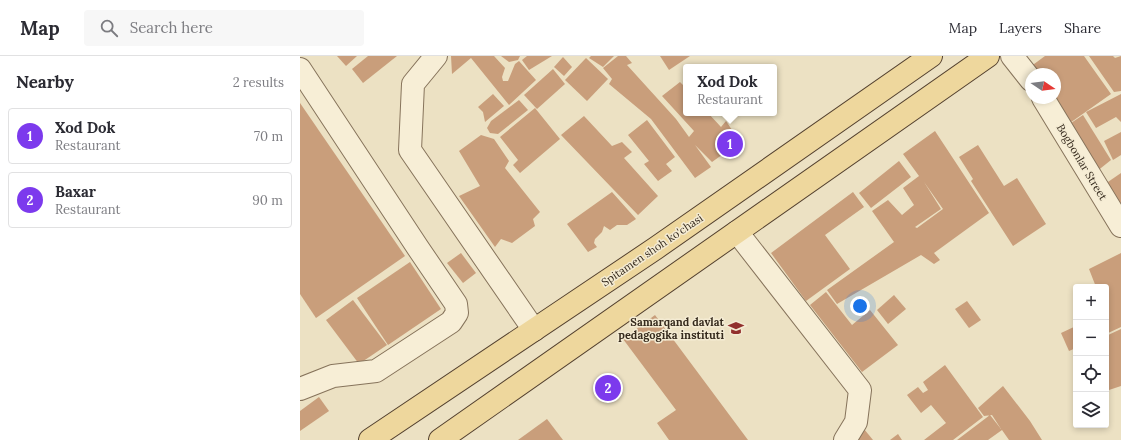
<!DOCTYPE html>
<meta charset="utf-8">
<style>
body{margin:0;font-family:Lora,serif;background:#f7f7f7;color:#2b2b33}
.controls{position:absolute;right:12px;bottom:12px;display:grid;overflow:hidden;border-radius:4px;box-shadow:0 2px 6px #0003}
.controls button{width:36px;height:36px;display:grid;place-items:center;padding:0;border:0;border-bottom:1px solid #e1e1e2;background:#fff;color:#2b2b33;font:20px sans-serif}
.compass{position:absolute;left:725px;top:12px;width:36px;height:36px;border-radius:50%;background:#fff;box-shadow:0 2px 6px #0003;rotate:103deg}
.you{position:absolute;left:560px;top:250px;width:14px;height:14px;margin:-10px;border:3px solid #fff;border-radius:50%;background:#1a73e8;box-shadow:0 0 0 6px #1a73e833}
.badge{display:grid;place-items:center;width:26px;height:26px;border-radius:50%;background:#7c3aed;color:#fff;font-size:13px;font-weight:700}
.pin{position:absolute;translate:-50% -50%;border:2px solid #fff;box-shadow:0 1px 4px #0006}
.popup{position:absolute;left:383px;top:8px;width:94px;height:52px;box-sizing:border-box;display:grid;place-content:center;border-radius:4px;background:#fff;filter:drop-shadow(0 1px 3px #0005);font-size:13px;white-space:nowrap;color:#7c7c81}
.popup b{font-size:15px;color:#2b2b33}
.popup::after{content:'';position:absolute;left:50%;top:100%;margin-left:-8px;border:8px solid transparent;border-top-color:#fff}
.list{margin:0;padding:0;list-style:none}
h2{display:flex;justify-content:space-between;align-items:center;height:52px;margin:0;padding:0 16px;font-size:17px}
h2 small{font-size:13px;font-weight:400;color:#7c7c81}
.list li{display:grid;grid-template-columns:26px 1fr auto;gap:12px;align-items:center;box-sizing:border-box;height:56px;margin:0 8px 8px;padding:0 8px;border:1px solid #e1e1e2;border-radius:4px}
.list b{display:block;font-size:15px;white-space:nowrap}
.list p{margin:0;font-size:13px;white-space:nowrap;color:#7c7c81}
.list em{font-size:13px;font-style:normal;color:#7c7c81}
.icon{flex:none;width:22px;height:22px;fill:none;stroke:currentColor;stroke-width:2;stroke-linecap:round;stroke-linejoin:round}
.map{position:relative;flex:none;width:821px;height:384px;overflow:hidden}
header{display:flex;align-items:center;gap:24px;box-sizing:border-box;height:56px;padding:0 20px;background:#fff;border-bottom:1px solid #e1e1e2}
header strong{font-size:19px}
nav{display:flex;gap:22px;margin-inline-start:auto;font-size:14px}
.search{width:280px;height:36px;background:#f7f7f7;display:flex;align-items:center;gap:10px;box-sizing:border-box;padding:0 14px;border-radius:4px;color:#7c7c81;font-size:15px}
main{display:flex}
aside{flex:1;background:#fff}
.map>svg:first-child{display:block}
.building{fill:#c99e7b;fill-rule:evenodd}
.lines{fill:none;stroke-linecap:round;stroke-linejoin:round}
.minor-casing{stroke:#86735b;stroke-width:24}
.major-casing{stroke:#54412f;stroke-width:24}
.minor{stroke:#f7eed6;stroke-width:22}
.major{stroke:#eed79d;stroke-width:22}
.labels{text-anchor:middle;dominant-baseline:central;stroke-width:3;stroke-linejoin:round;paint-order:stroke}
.street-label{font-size:11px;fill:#362b1e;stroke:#f4ebd3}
.poi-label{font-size:11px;font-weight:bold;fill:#362b1e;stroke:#f4ebd3;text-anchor:end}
</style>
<header>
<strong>Map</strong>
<div class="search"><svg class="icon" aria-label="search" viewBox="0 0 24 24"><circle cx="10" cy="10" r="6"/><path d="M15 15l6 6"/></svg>Search here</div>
<nav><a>Map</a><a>Layers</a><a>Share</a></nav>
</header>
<main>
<aside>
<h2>Nearby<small>2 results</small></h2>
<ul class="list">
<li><span class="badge">1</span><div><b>Xod Dok</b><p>Restaurant</p></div><em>70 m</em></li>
<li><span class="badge">2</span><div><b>Baxar</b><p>Restaurant</p></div><em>90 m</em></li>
</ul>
</aside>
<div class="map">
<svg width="821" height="384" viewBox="0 0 821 384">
<rect width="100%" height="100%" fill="#ece1c3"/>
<g class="building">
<polygon points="37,0 57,0 46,10"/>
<polygon points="68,0 97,0 63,27 52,13"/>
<polygon points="151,0 194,0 205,12 202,21 203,25 208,25 215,8 219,5 236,24 209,49 171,2 152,18"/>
<polygon points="201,0 220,0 218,4 209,6"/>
<polygon points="227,0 252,0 229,14 222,4"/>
<polygon points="291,0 314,0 303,11 289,2"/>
<polygon points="318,0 326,0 332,7 327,9 376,63 389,81 394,75 362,40 380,26 386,32 386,57 408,57 421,71 426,65 440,86 412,106 395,89 411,111 395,122 351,63 309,28 312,23 303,12"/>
<polygon points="360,0 390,0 369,14"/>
<polygon points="745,0 784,0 811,38 767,69 755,42 755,18 735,18 730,11"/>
<polygon points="789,0 813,0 815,2 821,0 821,35 814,36"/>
<polygon points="263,1 272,11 264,20 254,11"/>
<polygon points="286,2 308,23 287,45 265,24"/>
<polygon points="253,13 265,28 237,53 224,39"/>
<polygon points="193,38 204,50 185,66 183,56 178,51"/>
<polygon points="821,38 821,66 816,61 796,72 786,56"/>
<polygon points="219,44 228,54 198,78 190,77 187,72 191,65"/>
<polygon points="0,47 105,200 16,262 0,238"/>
<polygon points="235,52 260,83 220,117 213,109 218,104 200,81"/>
<polygon points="783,59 811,104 796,116 768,69"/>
<polygon points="284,60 312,90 322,86 332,96 324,102 358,140 338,159 261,79"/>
<polygon points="347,64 375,101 366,108 372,115 358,125 344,108 349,105 328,79"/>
<path d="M635,75L689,157L634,197L640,204L634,208L621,199L537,248L527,234L594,186L572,155L588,144L602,159L614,149L603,132L619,120L603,98ZM624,126L643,153L617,172L615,171L641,153Z"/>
<polygon points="821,76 821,99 813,104 804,85"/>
<polygon points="181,79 194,83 209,105 205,112 240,156 233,163 235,170 212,187 201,183 195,191 159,140 180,130 159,95"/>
<polygon points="678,89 704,130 717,122 746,168 713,190 671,125 673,123 659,101"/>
<polygon points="599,105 611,121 571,152 559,137"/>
<polygon points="821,117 821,148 805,128"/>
<polygon points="312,136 336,163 327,169 317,169 310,174 304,170 302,176 295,183 294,187 297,191 288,196 267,168"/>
<polygon points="553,136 564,151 525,179 550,213 506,245 471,197"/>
<polygon points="161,197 176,217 163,227 147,207"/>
<polygon points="821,197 821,271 806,278 806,231 796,231 789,213"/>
<polygon points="110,206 141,253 88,289 57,242"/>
<polygon points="526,236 552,269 570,254 598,289 562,316 510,249"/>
<polygon points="594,239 606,253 588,268 577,254"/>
<polygon points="53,244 87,289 59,308 26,264"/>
<polygon points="667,245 681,264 669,272 655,253"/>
<polygon points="355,259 448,384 369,384 357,367 376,354 323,283"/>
<polygon points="776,270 776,292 769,295 761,277"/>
<polygon points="821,273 821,330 806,335 806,280"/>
<polygon points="645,309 683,361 653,384 624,384 646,367 631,349 621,357 607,339 618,331 623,337 628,334 623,326"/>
<polygon points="703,330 730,365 742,384 709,384 702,374 688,384 657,384 690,359 701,373 692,359 684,360 678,352"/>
<polygon points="19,341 29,355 0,375 0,355"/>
<polygon points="247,363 263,384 218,384"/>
<polygon points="564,373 573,384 550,384"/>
<polygon points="598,378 602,384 590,384"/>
</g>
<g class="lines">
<defs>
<g id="minor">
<polyline points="136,0 113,28 110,94 234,274"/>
<polyline points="712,0 731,24"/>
<polyline points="0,13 118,192 156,248 157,257 151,266 76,315 33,320 0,333"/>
<polyline points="743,42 821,170"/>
<polyline points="437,176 560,334 556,366 545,384"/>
</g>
<g id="major">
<polyline points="70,384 356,192 631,0"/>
<polyline points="140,384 688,0"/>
</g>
</defs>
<use href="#minor" class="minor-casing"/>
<use href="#major" class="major-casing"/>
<use href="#minor" class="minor"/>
<use href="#major" class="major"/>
</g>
<defs>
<symbol id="university-bare" viewBox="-9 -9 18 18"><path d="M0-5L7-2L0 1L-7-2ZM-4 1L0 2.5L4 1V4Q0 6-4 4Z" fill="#92302d" stroke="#f4ebd3" stroke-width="2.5" paint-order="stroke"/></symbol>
</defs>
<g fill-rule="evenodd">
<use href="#university-bare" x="425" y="261" width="22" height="22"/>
</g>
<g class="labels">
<g class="street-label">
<text transform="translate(782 106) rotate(59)">Bogbonlar Street</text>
<text transform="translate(352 194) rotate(-34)">Spitamen shoh ko'chasi</text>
</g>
<g class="poi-label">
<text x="424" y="266">Samarqand davlat<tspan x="424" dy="13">pedagogika instituti</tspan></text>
</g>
</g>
</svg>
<div class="controls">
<button>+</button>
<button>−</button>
<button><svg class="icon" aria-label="locate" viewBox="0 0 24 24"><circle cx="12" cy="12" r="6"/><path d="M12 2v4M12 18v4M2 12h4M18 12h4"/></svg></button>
<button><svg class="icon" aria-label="layers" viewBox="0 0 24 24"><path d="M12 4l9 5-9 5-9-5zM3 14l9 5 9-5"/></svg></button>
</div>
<svg class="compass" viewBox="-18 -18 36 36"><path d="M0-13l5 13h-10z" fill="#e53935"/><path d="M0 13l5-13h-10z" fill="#7c7c81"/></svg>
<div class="you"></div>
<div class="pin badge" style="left:430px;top:88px">1</div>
<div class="popup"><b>Xod Dok</b>Restaurant</div>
<div class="pin badge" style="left:308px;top:332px">2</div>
</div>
</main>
